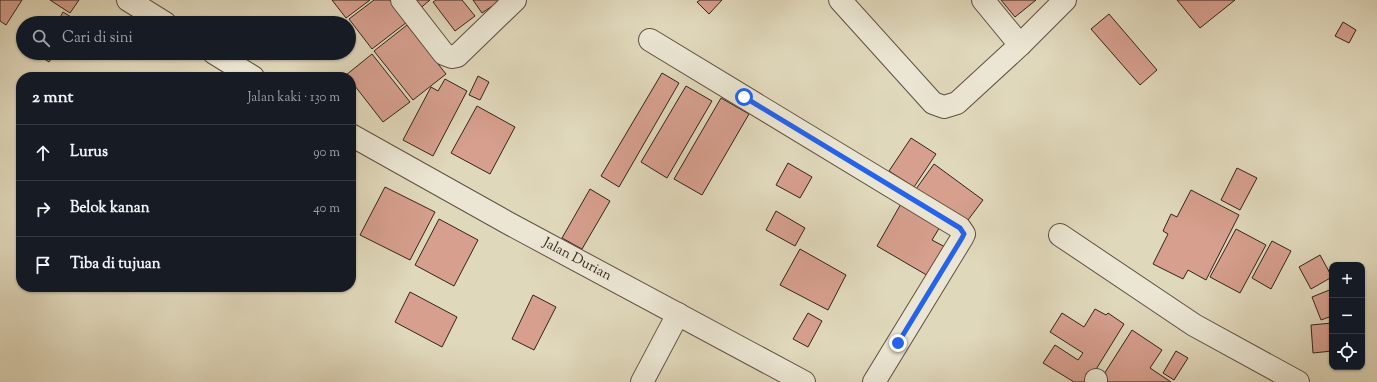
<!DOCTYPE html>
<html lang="id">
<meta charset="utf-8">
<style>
body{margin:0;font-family:"Sorts Mill Goudy",serif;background:#242831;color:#f1f3f6}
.controls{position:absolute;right:12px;bottom:12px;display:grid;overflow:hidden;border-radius:8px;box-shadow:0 1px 3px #0004}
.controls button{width:36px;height:36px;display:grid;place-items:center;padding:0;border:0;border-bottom:1px solid #363941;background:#171b24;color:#f1f3f6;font:20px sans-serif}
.stop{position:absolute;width:12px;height:12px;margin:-9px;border:3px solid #2563eb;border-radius:50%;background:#fff}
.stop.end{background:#2563eb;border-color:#fff;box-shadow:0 1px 4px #0008}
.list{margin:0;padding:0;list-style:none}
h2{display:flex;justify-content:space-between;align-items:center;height:52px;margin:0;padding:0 16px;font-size:17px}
h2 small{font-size:13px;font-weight:400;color:#9ea1a6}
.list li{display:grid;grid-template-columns:26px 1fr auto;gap:12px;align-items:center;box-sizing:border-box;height:56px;padding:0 16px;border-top:1px solid #363941}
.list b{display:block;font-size:15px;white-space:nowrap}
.list em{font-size:13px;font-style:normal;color:#9ea1a6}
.icon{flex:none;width:22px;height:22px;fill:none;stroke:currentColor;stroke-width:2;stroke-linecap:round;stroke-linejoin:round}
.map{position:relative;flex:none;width:1377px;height:382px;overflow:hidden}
.search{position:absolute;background:#171b24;box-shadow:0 1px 3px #0004;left:16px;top:16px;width:340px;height:44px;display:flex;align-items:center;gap:10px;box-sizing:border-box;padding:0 14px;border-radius:22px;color:#9ea1a6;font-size:15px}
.panel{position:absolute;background:#171b24;box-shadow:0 1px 3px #0004;left:16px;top:72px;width:340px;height:220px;border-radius:16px}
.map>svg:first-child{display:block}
.building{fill:#d69f8e;stroke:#34231a}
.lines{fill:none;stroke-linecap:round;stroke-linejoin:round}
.minor-casing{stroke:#5f5042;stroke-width:24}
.minor{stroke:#ebe6d3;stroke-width:22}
.route{stroke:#2563eb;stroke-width:5}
.labels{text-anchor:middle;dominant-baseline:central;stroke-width:3;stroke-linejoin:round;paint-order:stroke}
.street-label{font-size:14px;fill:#34231a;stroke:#ebe6d3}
</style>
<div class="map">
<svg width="1377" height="382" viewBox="0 0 1377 382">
<rect width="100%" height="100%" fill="#e0d8bb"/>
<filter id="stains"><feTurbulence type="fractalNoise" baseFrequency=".005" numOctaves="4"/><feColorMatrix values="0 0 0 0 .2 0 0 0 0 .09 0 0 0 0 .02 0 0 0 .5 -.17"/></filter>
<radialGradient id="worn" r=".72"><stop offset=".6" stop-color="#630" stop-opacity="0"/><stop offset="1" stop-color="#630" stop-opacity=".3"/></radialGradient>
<g class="building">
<polygon points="0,0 22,0 6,25 0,21"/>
<polygon points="50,0 79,0 70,13"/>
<polygon points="332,0 370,0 346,18"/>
<polygon points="374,0 390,0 407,22 372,49 349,19"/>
<polygon points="408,0 430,0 417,11"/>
<polygon points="436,0 462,0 475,16 455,31 433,2"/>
<polygon points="473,0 501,0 482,13"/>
<polygon points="700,0 722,0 709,14 697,2"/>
<polygon points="1001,0 1036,0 1015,17"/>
<polygon points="1177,0 1235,0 1200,28"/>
<polygon points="63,12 76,20 74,23 57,23"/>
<polygon points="1109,14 1157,70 1140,85 1091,29"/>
<polygon points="1343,22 1356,30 1349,43 1335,36"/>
<polygon points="407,25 446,74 413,100 374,51"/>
<polygon points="37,53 55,53 49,62 37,54"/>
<polygon points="372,54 410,102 383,122 351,81 351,77 348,77 346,75"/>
<polygon points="662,73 679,83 619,187 601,176"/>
<polygon points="478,76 489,82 480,100 469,95"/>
<polygon points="445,79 467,91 433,156 403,140 431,87 438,91"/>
<polygon points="686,86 712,101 667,178 641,162"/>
<polygon points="721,98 749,114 702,195 674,179"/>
<polygon points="477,106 515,127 490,174 451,153"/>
<polygon points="911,138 936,154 914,187 889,171"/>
<polygon points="788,163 812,177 800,198 776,185"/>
<polygon points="934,164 983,200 965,224 916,189"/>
<polygon points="1237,168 1257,178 1240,210 1221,200"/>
<polygon points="385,187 435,212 410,260 360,235"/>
<polygon points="590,189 610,201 582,249 562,238"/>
<polygon points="1191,190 1239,215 1206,280 1188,270 1183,279 1153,264 1168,234 1163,231 1171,214 1177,217"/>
<polygon points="902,202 941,225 932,240 947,248 930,277 877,246"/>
<polygon points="776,211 805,228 795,246 766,230"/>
<polygon points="439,219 478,240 454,286 415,265"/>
<polygon points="1236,229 1266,245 1240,293 1210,277"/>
<polygon points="1272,241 1291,251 1271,289 1252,278"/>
<polygon points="800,249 846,275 828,310 780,285"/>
<polygon points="1320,255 1332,277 1311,289 1299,267"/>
<polygon points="1332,289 1332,316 1321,320 1312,297"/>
<polygon points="410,292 457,317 442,347 395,322"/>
<polygon points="533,295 556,307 534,350 512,339"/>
<polygon points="1095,309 1106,315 1108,313 1124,324 1095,371 1089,382 1074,382 1043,363 1055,345 1078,360 1083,353 1050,332 1062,313 1084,327"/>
<polygon points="808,313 822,321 808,347 793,339"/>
<polygon points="1332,323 1332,351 1313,353 1311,325"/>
<polygon points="1132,330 1162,350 1150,368 1171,382 1099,382"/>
<polygon points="1176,351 1188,358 1174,380 1163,373"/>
</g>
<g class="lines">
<defs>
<g id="minor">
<polyline points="128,0 165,23"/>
<polyline points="402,0 444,54 452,57 457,56 515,0"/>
<polyline points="840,0 933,103 944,107 957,103 1020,45 1065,0"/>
<polyline points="983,0 1020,45"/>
<polyline points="650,40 960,228 964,234 962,238 874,382"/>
<polyline points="214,53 253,77"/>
<polyline points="351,135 508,223 804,382"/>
<polyline points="1060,235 1194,325 1298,382"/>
<polyline points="642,382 678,314"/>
<polyline points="1096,382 1096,380"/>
</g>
</defs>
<use href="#minor" class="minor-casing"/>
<use href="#minor" class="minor"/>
</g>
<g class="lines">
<polyline class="route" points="744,97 960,228 964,234 962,238 898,343"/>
</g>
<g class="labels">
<g class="street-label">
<text transform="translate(577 260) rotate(28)">Jalan Durian</text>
</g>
</g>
<rect width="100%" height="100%" filter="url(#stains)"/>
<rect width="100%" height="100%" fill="url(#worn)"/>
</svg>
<div class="controls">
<button>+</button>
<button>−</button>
<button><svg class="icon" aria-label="locate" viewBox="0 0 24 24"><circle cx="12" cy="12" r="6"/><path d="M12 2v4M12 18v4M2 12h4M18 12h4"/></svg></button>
</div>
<div class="stop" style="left:744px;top:97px"></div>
<div class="stop end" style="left:898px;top:343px"></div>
<div class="search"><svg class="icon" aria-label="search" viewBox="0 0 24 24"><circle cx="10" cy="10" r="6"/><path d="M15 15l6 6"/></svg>Cari di sini</div>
<section class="panel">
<h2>2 mnt<small>Jalan kaki · 130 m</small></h2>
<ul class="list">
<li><svg class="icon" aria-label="ahead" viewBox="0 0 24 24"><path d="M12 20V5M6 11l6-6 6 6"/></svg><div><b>Lurus</b></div><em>90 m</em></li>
<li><svg class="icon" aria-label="right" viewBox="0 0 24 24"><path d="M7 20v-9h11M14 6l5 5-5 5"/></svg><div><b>Belok kanan</b></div><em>40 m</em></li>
<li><svg class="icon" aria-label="arrive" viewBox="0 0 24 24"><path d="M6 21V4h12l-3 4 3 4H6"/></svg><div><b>Tiba di tujuan</b></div></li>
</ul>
</section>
</div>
